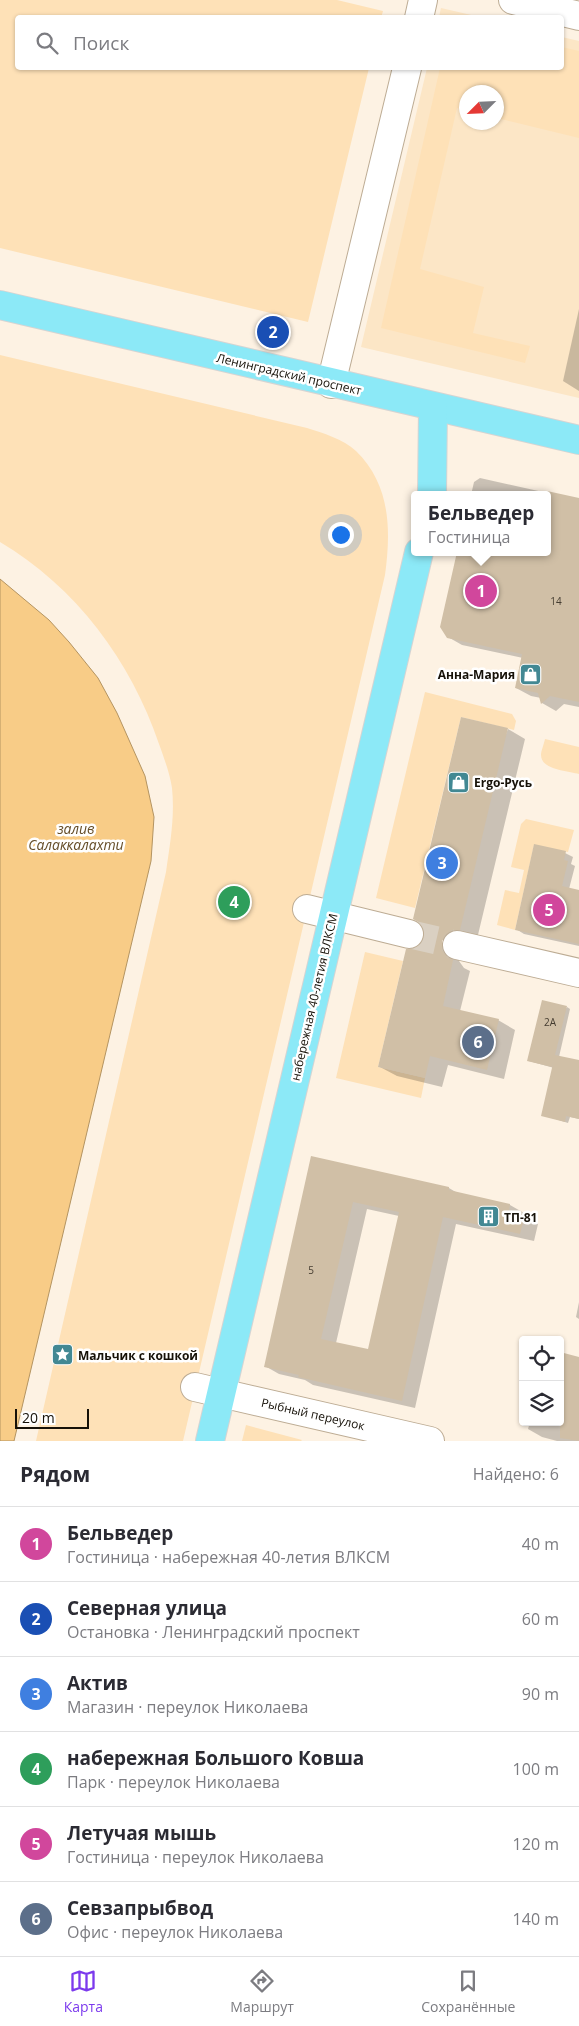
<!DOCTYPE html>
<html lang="ru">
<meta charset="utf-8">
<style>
body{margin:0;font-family:"Open Sans",sans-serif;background:#f7f7f7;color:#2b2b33}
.controls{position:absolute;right:15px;bottom:15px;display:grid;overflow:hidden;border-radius:5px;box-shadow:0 1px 4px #0004}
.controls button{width:45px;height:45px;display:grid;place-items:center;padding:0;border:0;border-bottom:1px solid #e1e1e2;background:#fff;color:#2b2b33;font:25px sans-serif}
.compass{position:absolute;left:459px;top:85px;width:45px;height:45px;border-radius:50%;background:#fff;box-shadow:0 1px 4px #0004;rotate:246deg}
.scale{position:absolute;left:15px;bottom:12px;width:74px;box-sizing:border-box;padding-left:5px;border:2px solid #161108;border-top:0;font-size:14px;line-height:18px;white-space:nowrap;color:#161108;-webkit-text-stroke:4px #fff;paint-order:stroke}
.you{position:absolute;left:340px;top:534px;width:18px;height:18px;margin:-12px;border:4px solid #fff;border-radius:50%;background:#1a73e8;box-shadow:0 0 0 8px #1a73e833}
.badge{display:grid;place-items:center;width:32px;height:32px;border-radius:50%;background:#7c3aed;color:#fff;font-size:16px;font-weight:700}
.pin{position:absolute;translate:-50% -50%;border:2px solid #fff;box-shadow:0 1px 5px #0006}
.popup{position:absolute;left:411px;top:491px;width:140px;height:65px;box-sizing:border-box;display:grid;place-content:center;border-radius:5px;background:#fff;filter:drop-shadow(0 1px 4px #0005);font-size:16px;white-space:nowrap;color:#7c7c81}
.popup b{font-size:19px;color:#2b2b33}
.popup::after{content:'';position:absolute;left:50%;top:100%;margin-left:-10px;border:10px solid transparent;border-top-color:#fff}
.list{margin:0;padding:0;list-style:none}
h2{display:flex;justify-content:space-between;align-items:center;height:65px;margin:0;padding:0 20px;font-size:21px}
h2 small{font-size:16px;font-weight:400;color:#7c7c81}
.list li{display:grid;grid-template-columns:32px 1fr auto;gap:15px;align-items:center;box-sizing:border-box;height:75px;padding:0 20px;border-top:1px solid #e1e1e2}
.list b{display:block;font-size:19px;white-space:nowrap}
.list p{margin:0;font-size:16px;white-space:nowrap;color:#7c7c81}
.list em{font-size:16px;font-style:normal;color:#7c7c81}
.icon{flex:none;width:28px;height:28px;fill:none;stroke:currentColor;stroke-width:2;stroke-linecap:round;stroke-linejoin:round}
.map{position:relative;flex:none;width:579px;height:1441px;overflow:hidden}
.search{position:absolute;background:#fff;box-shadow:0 1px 4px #0004;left:15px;right:15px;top:15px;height:55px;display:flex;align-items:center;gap:12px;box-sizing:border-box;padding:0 18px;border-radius:5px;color:#7c7c81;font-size:19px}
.sheet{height:515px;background:#fff}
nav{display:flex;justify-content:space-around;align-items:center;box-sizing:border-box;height:70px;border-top:1px solid #e1e1e2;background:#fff;font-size:14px;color:#7c7c81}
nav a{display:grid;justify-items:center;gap:2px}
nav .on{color:#7c3aed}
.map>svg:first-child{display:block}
.built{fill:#fce6c6;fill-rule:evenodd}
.green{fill:#fee1b7}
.water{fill:#f8cc87;stroke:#b49461}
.shadow{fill:#0003;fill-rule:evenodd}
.building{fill:#d0bfa6;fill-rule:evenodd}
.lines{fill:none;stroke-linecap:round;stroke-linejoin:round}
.minor-tunnel{stroke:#dad0c2;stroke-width:28;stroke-dasharray:28 14;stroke-linecap:butt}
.minor-casing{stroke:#bdac94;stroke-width:30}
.secondary-casing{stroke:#bdac94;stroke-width:30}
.primary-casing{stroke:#d5d4d3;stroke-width:30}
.minor{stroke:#fff;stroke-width:28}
.secondary{stroke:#fff;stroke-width:28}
.primary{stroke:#8ce9f7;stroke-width:28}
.labels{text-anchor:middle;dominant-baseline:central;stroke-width:5;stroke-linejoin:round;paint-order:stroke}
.number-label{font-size:10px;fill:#443c30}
.street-label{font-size:12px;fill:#161108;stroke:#fff}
.poi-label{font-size:12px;font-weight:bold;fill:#161108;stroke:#fff;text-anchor:start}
.water-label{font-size:14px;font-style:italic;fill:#654d28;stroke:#fff}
</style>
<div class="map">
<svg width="579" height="1441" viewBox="0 0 579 1441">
<rect width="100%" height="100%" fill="#fdf2e3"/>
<g class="built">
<polygon points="441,8 480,17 439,17"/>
<path d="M562,37L579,41V398L361,347L427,68H562ZM466,92H496V122H466Z"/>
</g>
<g class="green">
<polygon points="0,0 337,0 383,11 381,18 18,18 18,68 369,68 308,322 0,248"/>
<polygon points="562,47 579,51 579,138 497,118 496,92 466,92 466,110 457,108 420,269 484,287 473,333 530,346 525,363 381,328 440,68 562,68"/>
<path d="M0,355L307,428C323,433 343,439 356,451C391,485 391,531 385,575L183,1441H36L166,872C170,844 175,817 172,788C170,774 164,758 159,744C131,661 76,587 0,542Z"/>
<polygon points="425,692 512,714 516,721 514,730 461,717 415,908 376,898"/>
<path d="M545,739L579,747V774C568,771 541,770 541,755C541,751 544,744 545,739Z"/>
<polygon points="526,819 574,830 568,852 534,845 515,930 497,925 505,890 519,893 524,870 511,867 521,824"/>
<polygon points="365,952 403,961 378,1067 425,1078 421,1098 336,1078"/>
<polygon points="246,1425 302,1440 301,1441 242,1441"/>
</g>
<polygon class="water" points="0,579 49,620 69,642 98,678 117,713 145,776 154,817 151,861 14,1441 0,1441"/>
<g class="shadow">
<polygon points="579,309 579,391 563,381"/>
<polygon points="480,478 579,500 579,707 564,704 556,711 542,703 541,698 531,696 516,688 523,658 462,645 448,637 547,552 547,495 471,495 474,482"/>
<polygon points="508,729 525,739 477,939 460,950 441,939 441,942 459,952 459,961 464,968 470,971 460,1011 498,1020 515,1030 504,1079 448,1065 442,1087 397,1076 380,1067 413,950 421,946 425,938"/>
<polygon points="565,853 573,857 571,864 575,866 569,889 579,891 579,946 524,934 516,929"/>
<polygon points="567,1007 570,1009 559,1057 579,1062 579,1119 570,1117 568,1123 543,1115 554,1068 529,1061"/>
<path d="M312,1157L449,1188L459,1194L510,1205L524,1213L523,1216L538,1224L534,1241L456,1224L415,1408L313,1385L305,1380L279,1374L265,1366ZM367,1209L399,1216L369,1351L336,1343Z"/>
<polygon points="579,1302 579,1319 576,1317"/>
<polygon points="579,1358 579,1441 557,1441 542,1437 528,1429 530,1422 560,1422"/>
</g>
<g class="building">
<polygon points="547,491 579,498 579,702 550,696 541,704 538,693 515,688 522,654 447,638 440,627 457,552 547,552"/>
<polygon points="461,717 508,728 460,930 452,930 445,935 442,941 442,950 447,957 453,960 443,1006 499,1019 487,1070 430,1056 425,1078 378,1067 406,949 413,949 420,945 424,937 424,930 420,923 413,919"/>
<polygon points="534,844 566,851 564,860 568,861 562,886 579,890 579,944 515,930"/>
<polygon points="542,1000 567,1006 555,1055 579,1060 579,1119 566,1116 565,1122 541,1116 554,1059 552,1067 527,1061"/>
<path d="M311,1156L449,1187V1190L510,1204L509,1212L525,1215L520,1234L443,1217L402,1401L298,1377L299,1375L264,1367ZM353,1202L399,1212L368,1349L321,1339Z"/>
<polygon points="560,1352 579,1357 579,1441 560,1438"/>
</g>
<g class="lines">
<polyline class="minor-tunnel" points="409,934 457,945"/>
<defs>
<g id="minor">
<polyline points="513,0 579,16"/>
<polyline points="307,909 409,934"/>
<polyline points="457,945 579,973"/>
<polyline points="195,1387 430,1441"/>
</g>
<g id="secondary">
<polyline points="419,18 423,0"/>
<polyline points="331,384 407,68"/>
</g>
<g id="primary">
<polyline points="0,305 579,440"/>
<polyline points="432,495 433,407"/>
<polyline points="210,1441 419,552"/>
</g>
</defs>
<use href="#minor" class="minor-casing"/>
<use href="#secondary" class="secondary-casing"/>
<use href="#primary" class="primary-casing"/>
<use href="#minor" class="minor"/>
<use href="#secondary" class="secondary"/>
<use href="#primary" class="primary"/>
</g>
<defs>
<symbol id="shop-square" viewBox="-11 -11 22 22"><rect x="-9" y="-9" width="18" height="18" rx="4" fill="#428893" stroke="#fff"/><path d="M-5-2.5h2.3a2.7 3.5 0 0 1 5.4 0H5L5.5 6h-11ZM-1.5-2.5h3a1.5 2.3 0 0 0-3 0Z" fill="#fff"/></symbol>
<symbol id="building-square" viewBox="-11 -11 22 22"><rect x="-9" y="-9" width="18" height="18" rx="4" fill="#428893" stroke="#fff"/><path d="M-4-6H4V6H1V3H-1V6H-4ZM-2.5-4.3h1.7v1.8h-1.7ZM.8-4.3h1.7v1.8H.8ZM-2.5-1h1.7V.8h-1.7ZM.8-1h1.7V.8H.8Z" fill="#fff"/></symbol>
<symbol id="sight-square" viewBox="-11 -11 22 22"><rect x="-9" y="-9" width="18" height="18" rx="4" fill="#428893" stroke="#fff"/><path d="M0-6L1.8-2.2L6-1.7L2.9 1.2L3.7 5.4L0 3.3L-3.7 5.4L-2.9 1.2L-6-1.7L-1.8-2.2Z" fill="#fff"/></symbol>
</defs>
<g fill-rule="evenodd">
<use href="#shop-square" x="518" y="662" width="25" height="25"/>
<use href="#shop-square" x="446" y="770" width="25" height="25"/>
<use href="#building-square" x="476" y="1204" width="25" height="25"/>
<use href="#sight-square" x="50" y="1342" width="25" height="25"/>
</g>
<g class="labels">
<g class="number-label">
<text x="556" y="601">14</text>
<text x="550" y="1022">2А</text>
<text x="311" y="1270">5</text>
</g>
<g class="street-label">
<text transform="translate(289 374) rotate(13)">Ленинградский проспект</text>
<text transform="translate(314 997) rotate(-77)">набережная 40-летия ВЛКСМ</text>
<text transform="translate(313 1414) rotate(13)">Рыбный переулок</text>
</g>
<g class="poi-label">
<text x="515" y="674" text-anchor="end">Анна-Мария</text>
<text x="474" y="782">Ergo-Русь</text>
<text x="504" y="1217">ТП-81</text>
<text x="78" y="1355">Мальчик с кошкой</text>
</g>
<g class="water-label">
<text x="76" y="828">залив<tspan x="76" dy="16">Салаккалахти</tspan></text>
</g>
</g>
</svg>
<div class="controls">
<button><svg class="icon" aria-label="locate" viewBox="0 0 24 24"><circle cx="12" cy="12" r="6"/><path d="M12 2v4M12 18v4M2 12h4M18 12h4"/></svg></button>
<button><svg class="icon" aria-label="layers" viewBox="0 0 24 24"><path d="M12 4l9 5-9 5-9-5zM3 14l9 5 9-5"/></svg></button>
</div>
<svg class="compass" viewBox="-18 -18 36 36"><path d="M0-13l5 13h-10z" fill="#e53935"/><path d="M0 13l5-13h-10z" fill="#7c7c81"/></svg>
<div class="scale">20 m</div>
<div class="you"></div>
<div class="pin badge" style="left:481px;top:591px;background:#d1479c">1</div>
<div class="popup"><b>Бельведер</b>Гостиница</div>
<div class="pin badge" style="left:273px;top:332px;background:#1a4fb4">2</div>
<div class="pin badge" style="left:442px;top:863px;background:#3f7fe0">3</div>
<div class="pin badge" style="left:234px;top:902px;background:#2e9e5b">4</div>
<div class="pin badge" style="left:549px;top:910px;background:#d1479c">5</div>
<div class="pin badge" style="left:478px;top:1042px;background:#5c6f8a">6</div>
<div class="search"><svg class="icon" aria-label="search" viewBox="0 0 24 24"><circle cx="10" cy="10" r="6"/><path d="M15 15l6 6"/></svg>Поиск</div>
</div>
<section class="sheet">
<h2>Рядом<small>Найдено: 6</small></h2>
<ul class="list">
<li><span class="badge" style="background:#d1479c">1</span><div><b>Бельведер</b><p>Гостиница · набережная 40-летия ВЛКСМ</p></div><em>40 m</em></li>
<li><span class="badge" style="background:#1a4fb4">2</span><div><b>Северная улица</b><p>Остановка · Ленинградский проспект</p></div><em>60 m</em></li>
<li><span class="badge" style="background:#3f7fe0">3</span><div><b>Актив</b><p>Магазин · переулок Николаева</p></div><em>90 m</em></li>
<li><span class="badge" style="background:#2e9e5b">4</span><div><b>набережная Большого Ковша</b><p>Парк · переулок Николаева</p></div><em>100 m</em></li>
<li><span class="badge" style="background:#d1479c">5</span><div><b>Летучая мышь</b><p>Гостиница · переулок Николаева</p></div><em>120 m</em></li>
<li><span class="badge" style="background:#5c6f8a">6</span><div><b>Севзапрыбвод</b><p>Офис · переулок Николаева</p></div><em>140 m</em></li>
</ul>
</section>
<nav>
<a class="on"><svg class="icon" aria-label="map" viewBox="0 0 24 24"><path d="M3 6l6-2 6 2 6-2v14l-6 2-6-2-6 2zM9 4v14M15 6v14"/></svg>Карта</a>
<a><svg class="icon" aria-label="directions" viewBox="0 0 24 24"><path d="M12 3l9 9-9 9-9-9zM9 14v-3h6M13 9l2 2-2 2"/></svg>Маршрут</a>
<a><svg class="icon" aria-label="saved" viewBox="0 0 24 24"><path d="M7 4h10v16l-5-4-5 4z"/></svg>Сохранённые</a>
</nav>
